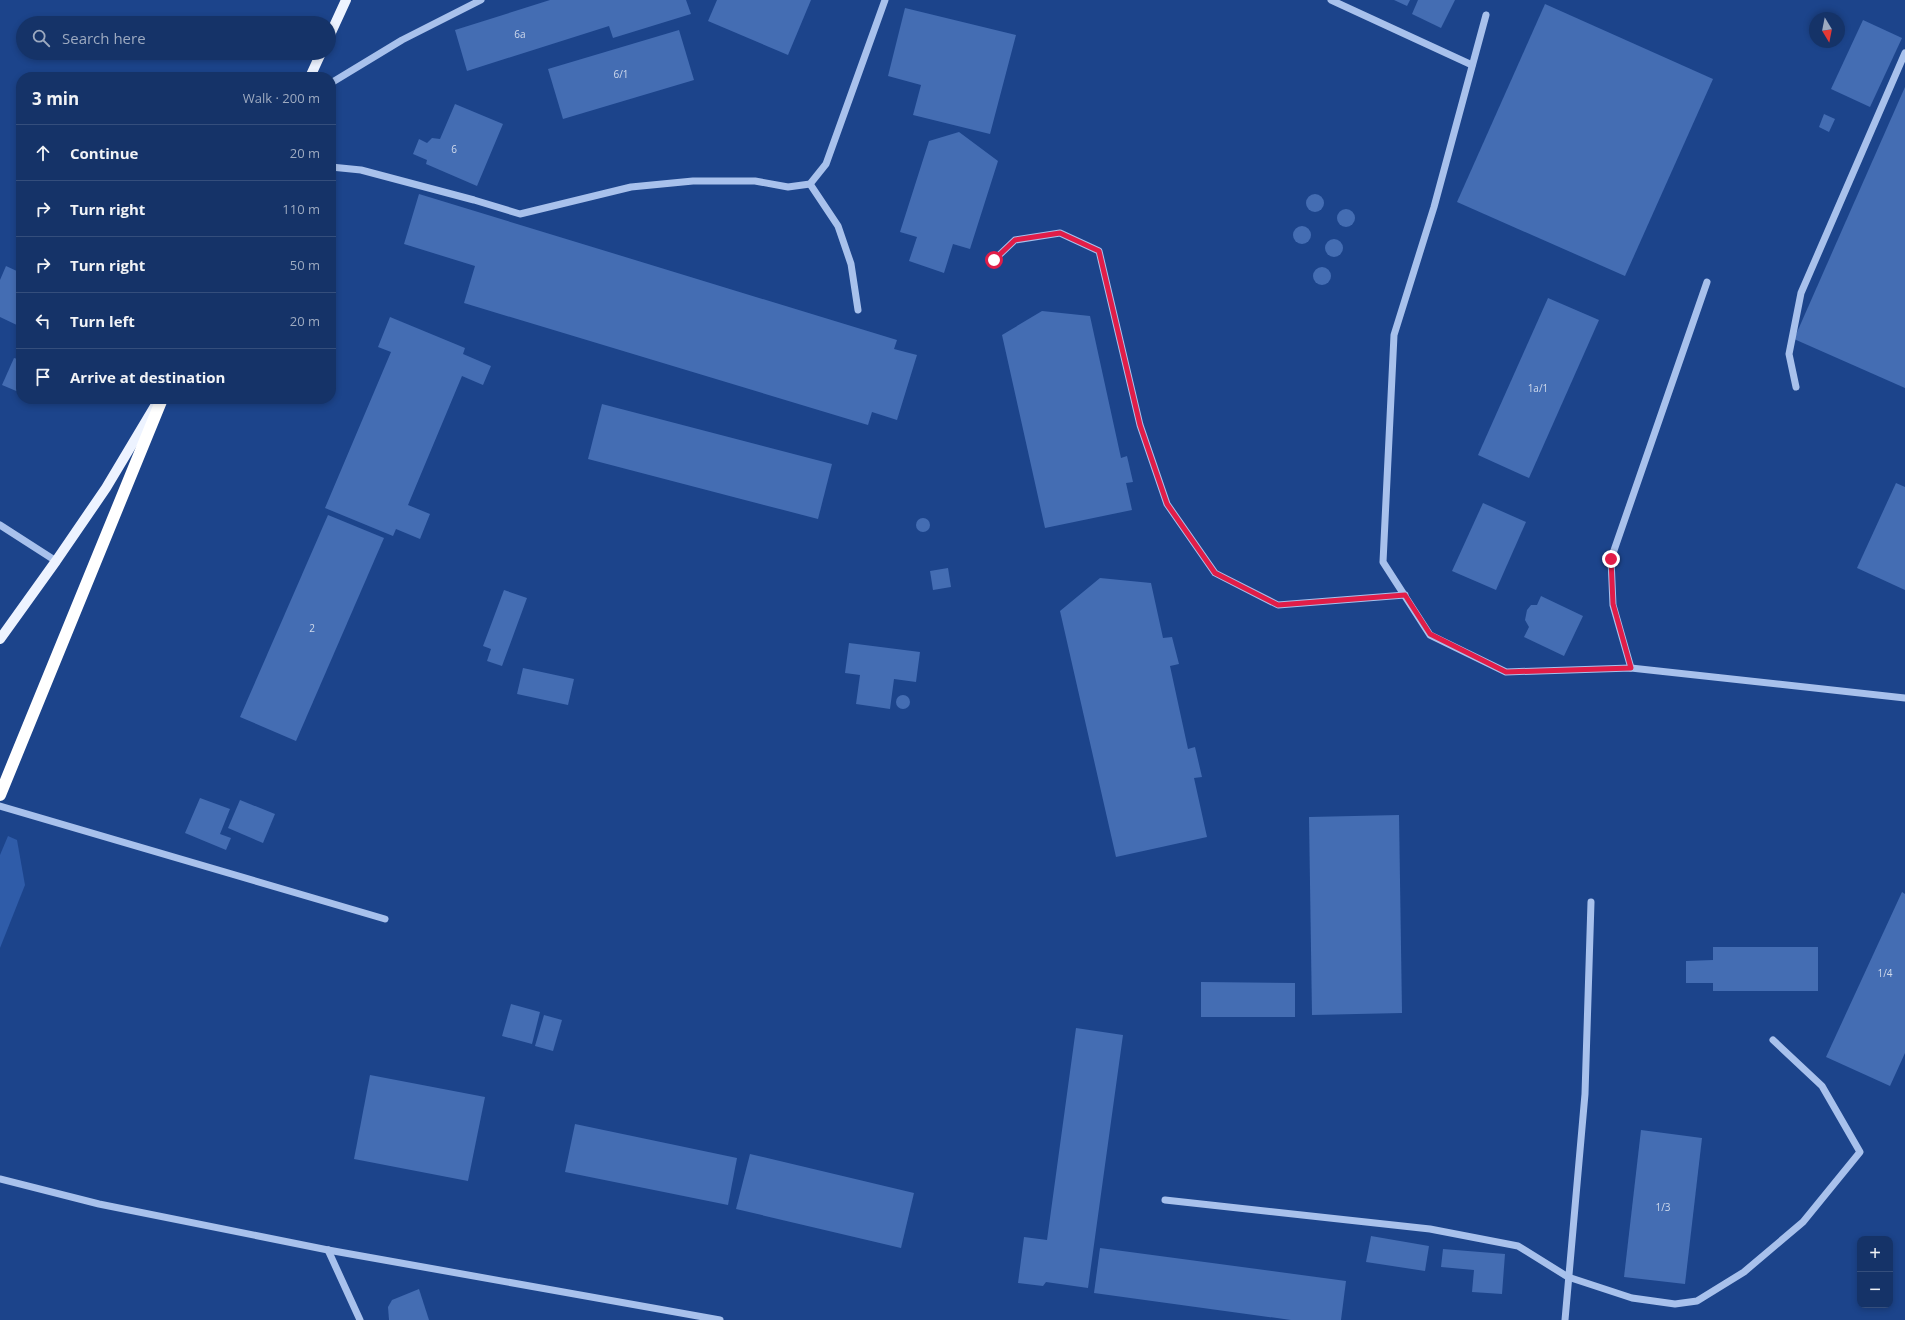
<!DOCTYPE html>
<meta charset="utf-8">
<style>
body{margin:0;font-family:"Open Sans",sans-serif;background:#1e3b6e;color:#f1f3f6}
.controls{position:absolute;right:12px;bottom:12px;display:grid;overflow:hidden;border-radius:8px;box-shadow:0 2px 6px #0003}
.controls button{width:36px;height:36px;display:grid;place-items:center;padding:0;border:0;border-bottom:1px solid #344e7c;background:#153368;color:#f1f3f6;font:20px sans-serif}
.compass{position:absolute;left:1809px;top:12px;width:36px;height:36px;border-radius:50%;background:#153368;box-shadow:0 2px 6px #0003;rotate:170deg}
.stop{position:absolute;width:12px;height:12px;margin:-9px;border:3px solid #e11d48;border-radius:50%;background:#fff}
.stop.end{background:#e11d48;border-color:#fff;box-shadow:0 1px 4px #0008}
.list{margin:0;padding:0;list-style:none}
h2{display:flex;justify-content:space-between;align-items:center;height:52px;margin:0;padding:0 16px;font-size:17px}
h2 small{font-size:13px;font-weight:400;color:#9daac0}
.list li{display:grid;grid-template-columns:26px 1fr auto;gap:12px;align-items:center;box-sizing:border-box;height:56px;padding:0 16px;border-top:1px solid #344e7c}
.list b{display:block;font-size:15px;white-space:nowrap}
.list em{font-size:13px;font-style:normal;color:#9daac0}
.icon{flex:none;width:22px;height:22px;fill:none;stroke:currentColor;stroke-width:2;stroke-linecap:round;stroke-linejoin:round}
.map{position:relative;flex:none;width:1905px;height:1320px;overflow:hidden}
.search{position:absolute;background:#153368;box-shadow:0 2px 6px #0003;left:16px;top:16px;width:320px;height:44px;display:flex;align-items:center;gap:10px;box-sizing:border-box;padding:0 14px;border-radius:22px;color:#9daac0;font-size:15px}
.panel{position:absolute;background:#153368;box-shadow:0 2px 6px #0003;left:16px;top:72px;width:320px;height:332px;border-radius:16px}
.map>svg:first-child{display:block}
.green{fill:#2f5ca9}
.building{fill:#446db3}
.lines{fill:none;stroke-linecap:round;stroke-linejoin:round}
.minor{stroke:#a8c1ec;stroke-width:7}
.major{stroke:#edf3ff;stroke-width:10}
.highway{stroke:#fff;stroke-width:12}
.route{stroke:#e11d48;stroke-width:5}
.labels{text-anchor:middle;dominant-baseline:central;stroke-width:4;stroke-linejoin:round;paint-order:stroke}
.number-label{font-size:10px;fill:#d0daec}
</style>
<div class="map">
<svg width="1905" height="1320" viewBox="0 0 1905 1320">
<rect width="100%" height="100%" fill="#1c448b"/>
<polygon class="green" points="8,836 17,840 25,885 0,948 0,855"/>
<g class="building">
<polygon points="550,0 686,0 691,14 613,38 609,26 467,71 455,30"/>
<polygon points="717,0 811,0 788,55 708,21"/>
<polygon points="1394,0 1410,0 1407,6"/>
<polygon points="1418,0 1455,0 1441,28 1412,14"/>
<polygon points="1545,4 1713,79 1625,276 1457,202"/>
<polygon points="905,8 1016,35 990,134 913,115 921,85 888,76"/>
<polygon points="1863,20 1902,38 1870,107 1831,89"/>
<polygon points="679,30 694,80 563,119 548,69"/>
<polygon points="1905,87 1905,388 1794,339"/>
<polygon points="455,104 503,124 477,186 426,164 427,160 413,154 419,139 427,143 432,138 440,139"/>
<polygon points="1824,114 1835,119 1829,132 1819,127"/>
<polygon points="959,132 998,161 970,249 953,244 944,273 909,261 917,237 900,232 929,141"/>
<polygon points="419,194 897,340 894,349 917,355 897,420 872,412 868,425 464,303 475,266 404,244"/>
<circle cx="1315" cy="203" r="9"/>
<circle cx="1346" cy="218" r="9"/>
<circle cx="1302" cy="235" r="9"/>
<circle cx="1334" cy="248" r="9"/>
<polygon points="6,266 19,272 21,270 21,327 0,317 0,280"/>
<circle cx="1322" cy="276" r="9"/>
<polygon points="1548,298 1599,320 1529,478 1478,455"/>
<polygon points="1042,311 1090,316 1121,458 1127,456 1133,482 1126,483 1132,510 1045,528 1002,335"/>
<polygon points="390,317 465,348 463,354 491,366 483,385 462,376 408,505 430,514 420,539 396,529 393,536 325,508 391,352 378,347"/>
<polygon points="14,358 21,360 21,393 2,385"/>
<polygon points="602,404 832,464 818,519 588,459"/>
<polygon points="1896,483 1905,487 1905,590 1857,568"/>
<polygon points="1483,503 1526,522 1496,590 1452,571"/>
<polygon points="328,515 384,538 296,741 240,717"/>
<circle cx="923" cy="525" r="7"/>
<polygon points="948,568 951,587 933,590 930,571"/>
<polygon points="1100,578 1151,583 1163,638 1172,637 1179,664 1170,666 1188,749 1195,747 1202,777 1194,778 1207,837 1116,857 1060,611"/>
<polygon points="504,590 527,598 502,666 487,661 491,649 483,646"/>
<polygon points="1541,596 1583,616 1564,656 1524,637 1529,627 1525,620 1527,610 1531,605 1537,605"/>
<polygon points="849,643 920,652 916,682 894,679 890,709 856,704 860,675 845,673"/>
<polygon points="523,668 574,679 568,705 517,694"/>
<circle cx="903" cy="702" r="7"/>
<polygon points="200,798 230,809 220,834 231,838 226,850 185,833"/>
<polygon points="240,800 275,814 263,843 228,828"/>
<polygon points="1399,815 1402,1013 1312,1015 1309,817"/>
<polygon points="1902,892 1905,894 1905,1053 1890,1086 1826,1057"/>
<polygon points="1713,947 1818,947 1818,991 1713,991 1713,983 1686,983 1686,961 1713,960"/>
<polygon points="1201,982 1295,983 1295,1017 1201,1017"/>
<polygon points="511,1004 540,1012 532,1044 502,1036"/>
<polygon points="544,1015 562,1020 553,1051 535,1046"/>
<polygon points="1076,1028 1123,1035 1088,1288 1046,1282 1043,1286 1018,1283 1024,1237 1047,1240"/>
<polygon points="370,1075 485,1097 468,1181 354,1159"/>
<polygon points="575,1124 737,1158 728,1205 565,1172"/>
<polygon points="1641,1130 1702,1138 1685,1284 1624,1277"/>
<polygon points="750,1154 914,1193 901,1248 736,1209"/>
<polygon points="1371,1236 1429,1246 1425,1271 1366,1262"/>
<polygon points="1100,1248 1346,1281 1341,1320 1291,1320 1094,1293"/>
<polygon points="1443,1249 1505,1254 1502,1294 1472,1292 1474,1270 1441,1267"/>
<polygon points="419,1289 429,1320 389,1320 388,1307 392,1300"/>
</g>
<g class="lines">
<g class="minor">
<polyline points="1331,0 1472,65"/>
<polyline points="1486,15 1434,207 1394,335 1383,562 1430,635 1506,672 1631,668 1905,698"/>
<polyline points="331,83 402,40 481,0"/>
<polyline points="331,167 361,170 474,200 520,214 631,187 693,181 755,181 788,187 810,184 826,164 885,0"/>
<polyline points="810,184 838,226 851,264 858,310"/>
<polyline points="994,260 1015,240 1060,233 1099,251 1140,425 1167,504 1215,573 1278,605 1405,595"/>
<polyline points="1796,387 1789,354 1801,293 1905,53"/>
<polyline points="0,525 56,561"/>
<polyline points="1631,668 1613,605 1611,559 1707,282"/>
<polyline points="0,806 385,919"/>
<polyline points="0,1179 99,1204 328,1250 720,1320"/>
<polyline points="1165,1200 1430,1229 1518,1246 1568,1277 1632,1298 1675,1304 1697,1301 1744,1272 1803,1222 1860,1152 1822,1086 1773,1040"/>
<polyline points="328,1250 360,1320"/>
<polyline points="1565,1320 1585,1094 1591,902"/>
</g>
<g class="major">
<polyline points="329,37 346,0"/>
<polyline points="310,77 321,53"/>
<polyline points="0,639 56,561 106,488 155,406"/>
</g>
<polyline class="highway" points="0,795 162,399"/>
</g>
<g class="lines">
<polyline class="route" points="994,260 1015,240 1060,233 1099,251 1140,425 1167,504 1215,573 1278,605 1405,595 1430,634 1506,672 1631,668 1613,604 1611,559"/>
</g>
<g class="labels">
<g class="number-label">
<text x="520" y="34">6а</text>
<text x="621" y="74">6/1</text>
<text x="454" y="149">6</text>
<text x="1538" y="388">1а/1</text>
<text x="312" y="628">2</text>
<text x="1885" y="973">1/4</text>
<text x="1663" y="1207">1/3</text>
</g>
</g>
</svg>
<div class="controls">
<button>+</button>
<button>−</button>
</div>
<svg class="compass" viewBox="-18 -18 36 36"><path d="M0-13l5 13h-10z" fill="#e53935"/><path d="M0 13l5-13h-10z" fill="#9daac0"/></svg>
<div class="stop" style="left:994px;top:260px"></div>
<div class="stop end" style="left:1611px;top:559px"></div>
<div class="search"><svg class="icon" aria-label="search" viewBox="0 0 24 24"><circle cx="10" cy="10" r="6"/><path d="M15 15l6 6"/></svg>Search here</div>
<section class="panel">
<h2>3 min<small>Walk · 200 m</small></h2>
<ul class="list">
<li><svg class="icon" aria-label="ahead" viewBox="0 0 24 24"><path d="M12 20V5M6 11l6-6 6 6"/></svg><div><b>Continue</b></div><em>20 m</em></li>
<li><svg class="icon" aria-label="right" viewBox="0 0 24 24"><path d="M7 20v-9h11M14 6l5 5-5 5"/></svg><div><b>Turn right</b></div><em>110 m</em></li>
<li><svg class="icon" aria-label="right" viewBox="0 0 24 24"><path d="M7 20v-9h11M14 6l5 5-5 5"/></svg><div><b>Turn right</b></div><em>50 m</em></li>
<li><svg class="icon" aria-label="left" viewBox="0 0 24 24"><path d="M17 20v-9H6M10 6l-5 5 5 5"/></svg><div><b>Turn left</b></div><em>20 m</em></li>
<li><svg class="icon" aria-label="arrive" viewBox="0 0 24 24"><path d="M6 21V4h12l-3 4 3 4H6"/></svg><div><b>Arrive at destination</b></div></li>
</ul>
</section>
</div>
